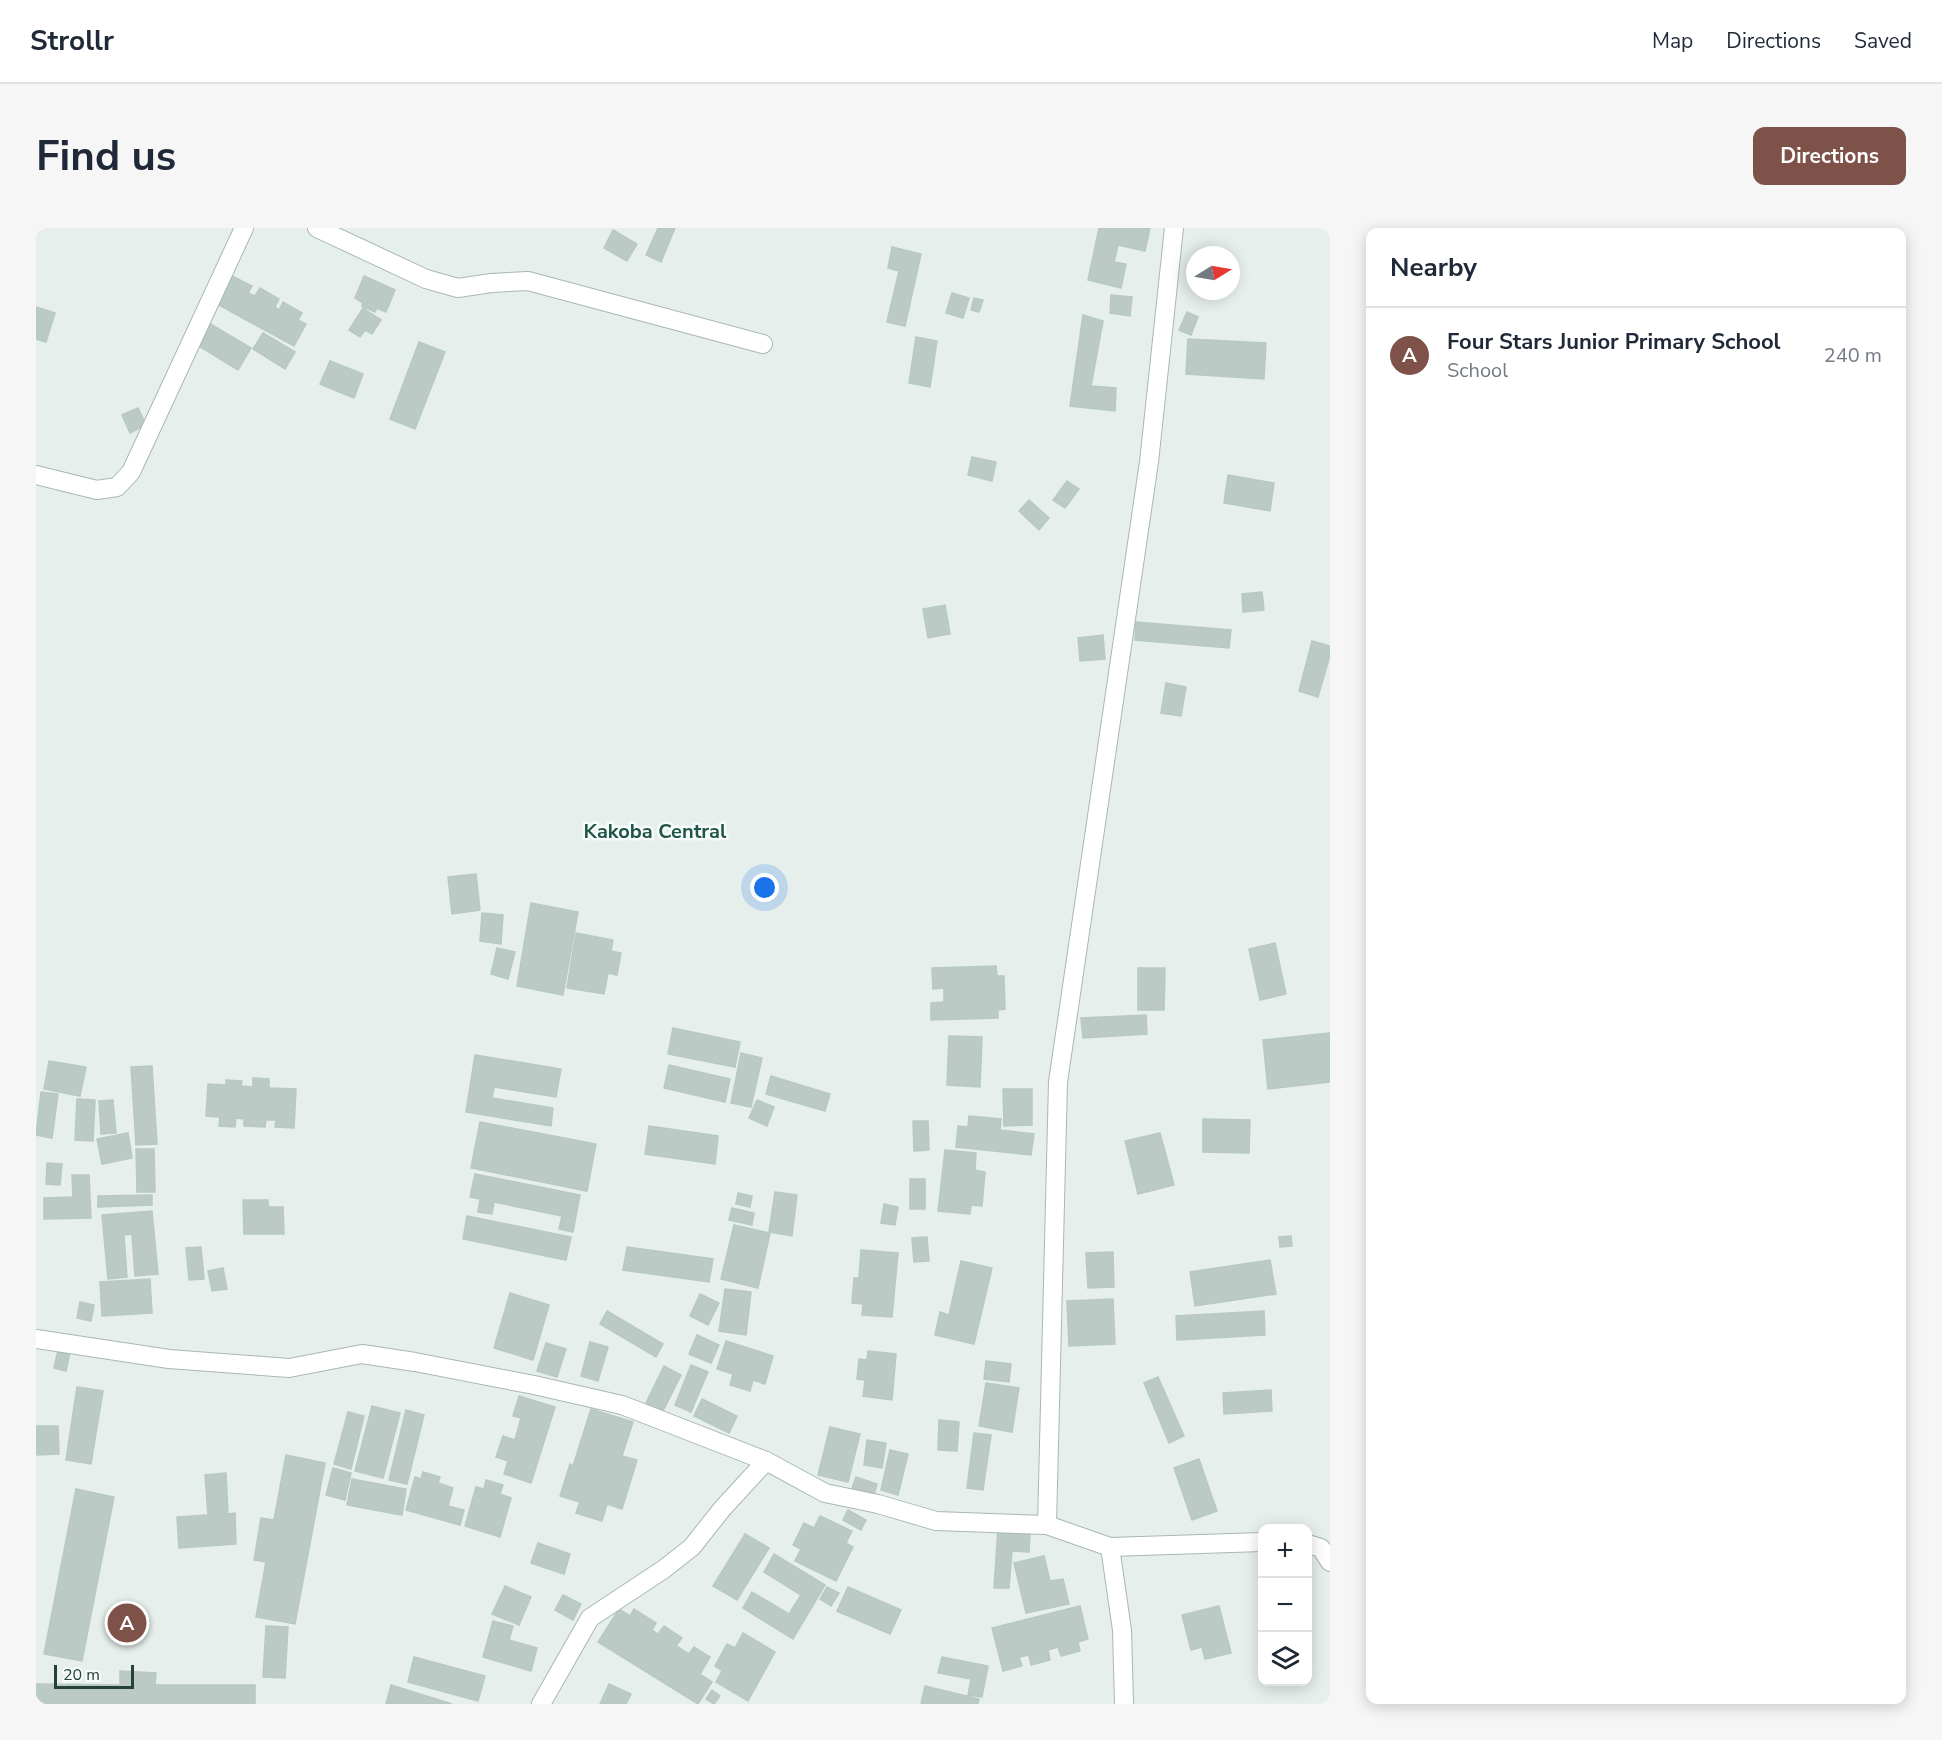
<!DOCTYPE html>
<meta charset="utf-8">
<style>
body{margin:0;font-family:"Nunito Sans",sans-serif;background:#f6f6f7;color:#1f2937}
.controls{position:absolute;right:18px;bottom:18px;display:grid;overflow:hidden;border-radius:12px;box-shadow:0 3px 15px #0003}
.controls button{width:54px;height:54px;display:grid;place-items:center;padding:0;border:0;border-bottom:2px solid #e0e1e3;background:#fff;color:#1f2937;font:30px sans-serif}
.compass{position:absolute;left:1150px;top:18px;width:54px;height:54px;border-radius:50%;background:#fff;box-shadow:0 3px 15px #0003;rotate:79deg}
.scale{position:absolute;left:18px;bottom:15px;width:80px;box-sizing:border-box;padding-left:6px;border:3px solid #24423a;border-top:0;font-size:16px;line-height:21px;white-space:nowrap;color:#24423a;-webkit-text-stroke:4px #f7fbf9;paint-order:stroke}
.you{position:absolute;left:729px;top:660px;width:21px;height:21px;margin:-15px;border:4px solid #fff;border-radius:50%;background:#1a73e8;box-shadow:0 0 0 9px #1a73e833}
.badge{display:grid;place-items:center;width:39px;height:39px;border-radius:50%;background:#7f5249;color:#fff;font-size:20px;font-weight:700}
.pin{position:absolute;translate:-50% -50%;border:3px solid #fff;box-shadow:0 2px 6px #0006}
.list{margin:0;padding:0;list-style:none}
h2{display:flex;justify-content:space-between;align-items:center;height:78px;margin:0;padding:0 24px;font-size:26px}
h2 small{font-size:20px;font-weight:400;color:#747a83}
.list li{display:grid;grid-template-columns:39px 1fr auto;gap:18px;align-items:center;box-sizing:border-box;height:96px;padding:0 24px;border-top:2px solid #e0e1e3}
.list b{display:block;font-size:22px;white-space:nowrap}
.list p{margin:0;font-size:20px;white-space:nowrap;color:#747a83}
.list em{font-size:20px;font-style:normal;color:#747a83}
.icon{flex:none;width:33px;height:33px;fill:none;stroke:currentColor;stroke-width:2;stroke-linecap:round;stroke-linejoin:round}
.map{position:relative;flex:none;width:1294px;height:1476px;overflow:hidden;border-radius:12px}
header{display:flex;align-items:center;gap:36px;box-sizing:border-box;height:84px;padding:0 30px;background:#fff;border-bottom:2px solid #e0e1e3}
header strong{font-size:28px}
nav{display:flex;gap:33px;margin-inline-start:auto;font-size:21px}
.intro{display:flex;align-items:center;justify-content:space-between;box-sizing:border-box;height:144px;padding:0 36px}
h1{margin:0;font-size:42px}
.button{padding:15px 27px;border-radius:12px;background:#7f5249;color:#fff;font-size:21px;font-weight:700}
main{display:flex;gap:36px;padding:0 36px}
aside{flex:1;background:#fff;border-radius:12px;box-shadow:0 3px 15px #0003}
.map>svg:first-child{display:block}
.building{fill:#bbcac4;stroke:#b8c9c2;stroke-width:1.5}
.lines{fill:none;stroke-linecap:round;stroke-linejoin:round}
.street-casing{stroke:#a8b8b2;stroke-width:20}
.street{stroke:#fff;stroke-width:18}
.labels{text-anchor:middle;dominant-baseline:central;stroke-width:5;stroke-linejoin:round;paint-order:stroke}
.quarter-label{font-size:20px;font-weight:bold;fill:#1f5548;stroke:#f7fbf9}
</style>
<header>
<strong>Strollr</strong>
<nav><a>Map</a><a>Directions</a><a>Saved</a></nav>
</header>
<div class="intro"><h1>Find us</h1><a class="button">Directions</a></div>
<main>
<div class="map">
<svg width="1294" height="1476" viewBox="0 0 1294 1476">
<rect width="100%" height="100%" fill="#e6efeb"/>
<g class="building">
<polygon points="622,0 639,0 625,34 610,27"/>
<polygon points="1063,0 1114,0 1109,23 1082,17 1078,34 1090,36 1085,60 1052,52"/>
<polygon points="577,2 601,16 591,33 568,20"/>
<polygon points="856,19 885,26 869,98 851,94 863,43 852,40"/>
<polygon points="196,48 216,58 212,65 219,68 224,60 243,71 239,79 243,82 247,74 266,85 262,92 270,96 258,118 181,76"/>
<polygon points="328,48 359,62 350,84 341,80 339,84 326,78 327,75 319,70"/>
<polygon points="916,65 933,70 927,90 910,85"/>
<polygon points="1075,67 1096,69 1094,88 1074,85"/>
<polygon points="938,70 947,72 943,84 935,82"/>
<polygon points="0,79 19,85 10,114 0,111"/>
<polygon points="327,80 345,92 336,106 329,102 324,109 313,102"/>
<polygon points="1151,84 1162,89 1155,107 1143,102"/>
<polygon points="1047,87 1067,93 1055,158 1080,160 1079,183 1034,178"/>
<polygon points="171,94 215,120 202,142 158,115"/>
<polygon points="227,105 259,124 249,141 217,121"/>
<polygon points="880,109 901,113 894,159 873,155"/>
<polygon points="1152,111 1230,115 1228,151 1150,146"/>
<polygon points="383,114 409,124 379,201 354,191"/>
<polygon points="294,133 327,146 318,170 284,156"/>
<polygon points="102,180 110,197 94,205 86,187"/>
<polygon points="936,229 960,234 956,253 932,247"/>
<polygon points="1192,247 1238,255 1234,283 1188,275"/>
<polygon points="1031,253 1043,261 1029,280 1017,272"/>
<polygon points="993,272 1013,290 1003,302 983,283"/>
<polygon points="1226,364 1228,382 1207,384 1206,366"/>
<polygon points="909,377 914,406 892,410 887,381"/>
<polygon points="1100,394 1195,402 1193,420 1099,412"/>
<polygon points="1067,407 1069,431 1044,433 1042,410"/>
<polygon points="1276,413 1294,418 1294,427 1282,469 1263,463"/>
<polygon points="1130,455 1150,459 1145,488 1125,485"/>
<polygon points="440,646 444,682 416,686 412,649"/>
<polygon points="495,675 542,684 527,767 481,758"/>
<polygon points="446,685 467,687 465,716 444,713"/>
<polygon points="540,705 577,712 575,723 585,725 581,747 572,745 568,766 531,760"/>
<polygon points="1239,715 1250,766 1224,772 1213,721"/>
<polygon points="461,720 479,724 472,751 455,746"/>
<polygon points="960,738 961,748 968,748 969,781 962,782 962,790 895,792 895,775 908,774 908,760 897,761 896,740"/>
<polygon points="1102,740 1129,740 1128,782 1102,782"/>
<polygon points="1110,787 1111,806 1047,810 1045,790"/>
<polygon points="637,800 704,814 699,839 632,826"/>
<polygon points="1294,805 1294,854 1232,861 1227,812"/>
<polygon points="913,808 946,809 944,859 911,857"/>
<polygon points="705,825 726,830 715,879 695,875"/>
<polygon points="439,827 525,841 520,869 458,859 456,870 517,880 515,898 430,884"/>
<polygon points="13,833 50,839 44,868 8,861"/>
<polygon points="633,837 694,851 689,874 628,860"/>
<polygon points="116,838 121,916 100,917 95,839"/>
<polygon points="735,848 794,866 789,883 730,866"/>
<polygon points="217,850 233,851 233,860 260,861 258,900 239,899 240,892 230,892 229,899 208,898 208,891 200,890 199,899 183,898 184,889 170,888 172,856 190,857 190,852 206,853 205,858 217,859"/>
<polygon points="967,861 996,861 996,897 968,898"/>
<polygon points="5,864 22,866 16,910 0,907"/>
<polygon points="41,871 59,872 57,913 39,912"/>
<polygon points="77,872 80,905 65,906 63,873"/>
<polygon points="721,872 738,879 731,898 713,890"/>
<polygon points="933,888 965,891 964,902 998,906 995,927 920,919 922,898 932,899"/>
<polygon points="1167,891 1214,892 1213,925 1167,924"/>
<polygon points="877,893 892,893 893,922 878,923"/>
<polygon points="444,894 560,916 551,963 435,940"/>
<polygon points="613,898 682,908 679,936 609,926"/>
<polygon points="92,905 96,930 66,936 61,911"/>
<polygon points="1124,905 1138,957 1102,966 1089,913"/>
<polygon points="100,921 118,921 119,964 101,964"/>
<polygon points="909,922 940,925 939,942 949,944 946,978 935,977 934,986 902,983"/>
<polygon points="11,935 26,936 24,957 10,956"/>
<polygon points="439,946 544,967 537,1004 523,1001 526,988 458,974 456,986 442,984 444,971 434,969"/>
<polygon points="36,947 53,947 55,990 8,991 8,970 37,969"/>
<rect x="874" y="951" width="15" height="30"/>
<polygon points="739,964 761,967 756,1008 733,1004"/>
<polygon points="702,965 716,968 714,979 700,976"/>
<polygon points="116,967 116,977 62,979 62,968"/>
<polygon points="207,972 232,972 232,979 247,979 248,1006 208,1006"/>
<polygon points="848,976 862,979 859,997 845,995"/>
<polygon points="696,980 718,985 716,997 693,992"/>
<polygon points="116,983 122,1046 99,1048 96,1006 88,1007 91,1049 72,1051 66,987"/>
<polygon points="431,988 535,1009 530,1032 427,1011"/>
<polygon points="698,997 734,1005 722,1060 685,1051"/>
<polygon points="1255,1008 1256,1018 1244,1019 1243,1009"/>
<polygon points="891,1009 893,1033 878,1034 876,1010"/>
<polygon points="165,1019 168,1051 153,1052 150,1020"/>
<polygon points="591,1019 677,1031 673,1054 587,1042"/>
<polygon points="825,1022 862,1025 856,1089 826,1087 827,1076 816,1075 818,1050 823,1050"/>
<polygon points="1077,1024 1078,1059 1052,1060 1050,1025"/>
<polygon points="1234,1032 1240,1066 1159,1078 1154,1044"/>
<polygon points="925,1033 956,1040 938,1116 899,1107 904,1084 913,1087"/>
<polygon points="187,1040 191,1061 176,1063 172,1043"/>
<polygon points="114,1051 116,1085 66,1088 64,1054"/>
<polygon points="689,1061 715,1064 710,1107 683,1103"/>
<polygon points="474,1065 513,1077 497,1132 458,1120"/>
<polygon points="664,1066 683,1075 672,1097 654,1088"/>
<polygon points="1077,1071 1079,1116 1033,1118 1031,1073"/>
<polygon points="44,1074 58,1077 55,1093 41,1090"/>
<polygon points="571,1083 627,1116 620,1129 564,1096"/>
<polygon points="1228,1083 1229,1107 1141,1112 1140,1088"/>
<polygon points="661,1107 683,1117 675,1135 653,1126"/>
<polygon points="690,1113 737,1128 729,1156 717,1152 714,1163 694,1157 697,1146 681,1141"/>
<polygon points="554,1114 572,1119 562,1153 545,1148"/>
<polygon points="510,1115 530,1121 521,1149 501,1143"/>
<polygon points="22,1122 34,1124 30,1143 18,1140"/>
<polygon points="832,1123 860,1126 856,1172 827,1168 829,1152 821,1151 823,1131 831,1132"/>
<polygon points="950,1133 975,1136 973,1154 948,1151"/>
<polygon points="655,1137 672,1144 655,1184 639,1177"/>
<polygon points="628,1138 645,1147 627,1183 610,1175"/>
<polygon points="1122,1149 1148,1208 1133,1215 1108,1155"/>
<polygon points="950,1155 983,1160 976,1204 943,1198"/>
<polygon points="41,1159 67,1163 55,1236 30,1232"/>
<polygon points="1235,1162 1236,1183 1188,1186 1187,1165"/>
<polygon points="483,1168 519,1179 495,1255 468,1246 472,1233 460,1229 467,1208 479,1212 485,1190 477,1188"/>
<polygon points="666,1171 701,1188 693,1205 658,1188"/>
<polygon points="336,1178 364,1185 347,1250 319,1243"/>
<polygon points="555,1181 597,1194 586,1228 601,1232 586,1281 571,1276 566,1293 540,1285 544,1274 524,1268 534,1236 537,1238"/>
<polygon points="370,1182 388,1187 371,1256 353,1252"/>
<polygon points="312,1184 328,1188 315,1241 298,1236"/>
<polygon points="903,1192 923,1194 921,1223 902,1222"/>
<polygon points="0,1198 22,1198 23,1226 0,1227"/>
<polygon points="794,1199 824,1206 812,1254 782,1247"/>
<polygon points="938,1205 955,1207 947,1262 931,1260"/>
<polygon points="831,1212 850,1215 846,1240 828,1237"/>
<polygon points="854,1222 872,1226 862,1267 845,1262"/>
<polygon points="250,1227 289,1235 259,1396 220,1389 230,1334 218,1332 225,1290 238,1292"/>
<polygon points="1163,1231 1181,1283 1156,1292 1138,1240"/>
<polygon points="297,1240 315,1245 309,1272 290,1267"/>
<polygon points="387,1244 404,1249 402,1255 417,1260 412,1278 428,1282 424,1297 370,1282 379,1249 385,1251"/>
<polygon points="190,1245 192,1286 199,1285 200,1316 143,1320 141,1289 172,1287 169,1247"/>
<polygon points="820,1249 841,1256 838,1267 816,1260"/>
<polygon points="316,1251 370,1261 366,1287 311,1277"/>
<polygon points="450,1252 467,1257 464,1266 475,1270 464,1309 429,1298 440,1259 448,1261"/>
<polygon points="40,1261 78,1269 46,1433 8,1426"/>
<polygon points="812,1282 830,1292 825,1302 807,1292"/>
<polygon points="784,1288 816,1303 810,1315 817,1319 800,1353 759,1333 765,1321 757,1317 768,1295 778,1300"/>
<polygon points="962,1300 994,1303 993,1324 976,1323 973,1360 958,1360"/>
<polygon points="709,1306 733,1320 701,1372 677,1358"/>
<polygon points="502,1315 534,1326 528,1346 495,1335"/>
<polygon points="738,1326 789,1357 757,1411 707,1380 716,1364 753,1386 765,1367 728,1344"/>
<polygon points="1008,1328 1014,1353 1027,1351 1033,1376 990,1385 978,1335"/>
<polygon points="469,1358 495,1369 483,1397 456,1386"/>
<polygon points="791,1359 803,1365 795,1378 784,1371"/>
<polygon points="812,1359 865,1382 854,1406 801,1383"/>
<polygon points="527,1367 545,1376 537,1392 519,1382"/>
<polygon points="1044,1378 1052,1411 1042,1414 1044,1423 1025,1428 1022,1419 1012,1422 1014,1432 995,1437 993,1427 983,1429 986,1438 967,1443 956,1400"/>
<polygon points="1183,1378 1195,1425 1169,1431 1166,1419 1155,1422 1146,1387"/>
<polygon points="583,1381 594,1388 598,1381 620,1395 616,1402 622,1406 628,1398 646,1410 640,1418 653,1426 658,1419 674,1429 664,1446 676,1454 662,1476 562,1414"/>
<polygon points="457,1393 477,1398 473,1412 501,1420 495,1443 447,1429"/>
<polygon points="230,1398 252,1399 249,1450 227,1449"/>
<polygon points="707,1405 739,1424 712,1473 680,1454 686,1443 679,1438 691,1416 699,1420"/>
<polygon points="378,1429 449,1448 442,1473 372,1454"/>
<polygon points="906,1429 952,1438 946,1469 932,1467 935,1451 902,1445"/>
<polygon points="84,1443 120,1445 119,1457 219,1457 219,1476 0,1476 0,1456 84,1457"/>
<polygon points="573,1456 595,1466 590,1476 564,1476"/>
<polygon points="355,1457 416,1476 350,1476"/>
<polygon points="889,1458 943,1471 942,1476 885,1476"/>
<polygon points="676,1462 684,1468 678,1476 670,1471"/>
</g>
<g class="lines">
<defs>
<g id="street">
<polyline points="281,0 390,51 422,60 455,55 492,53 727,116"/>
<polyline points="0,247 61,262 81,259 95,244 208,0"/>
<polyline points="0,1111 133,1131 253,1140 326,1126 379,1134 498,1157 586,1177 730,1233 789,1265 842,1276 900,1293 1011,1297"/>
<polyline points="1272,1316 1285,1320 1294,1334"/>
<polyline points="1074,1319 1226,1314"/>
<polyline points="505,1476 554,1390 628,1341 656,1319 686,1281 730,1233"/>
<polyline points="1088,1476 1086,1402 1074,1319 1011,1297 1022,854 1113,234 1138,0"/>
</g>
</defs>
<use href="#street" class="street-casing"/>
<use href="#street" class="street"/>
</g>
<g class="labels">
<g class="quarter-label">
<text x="619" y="603">Kakoba Central</text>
</g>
</g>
</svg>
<div class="controls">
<button>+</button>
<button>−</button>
<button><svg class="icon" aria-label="layers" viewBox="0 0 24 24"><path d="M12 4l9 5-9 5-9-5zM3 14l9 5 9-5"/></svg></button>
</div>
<svg class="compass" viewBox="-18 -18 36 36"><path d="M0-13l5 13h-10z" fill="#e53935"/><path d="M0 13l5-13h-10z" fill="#747a83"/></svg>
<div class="scale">20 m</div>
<div class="you"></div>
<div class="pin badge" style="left:91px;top:1395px">A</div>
</div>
<aside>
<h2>Nearby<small></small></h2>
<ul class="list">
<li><span class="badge">A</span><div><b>Four Stars Junior Primary School</b><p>School</p></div><em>240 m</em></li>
</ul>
</aside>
</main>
